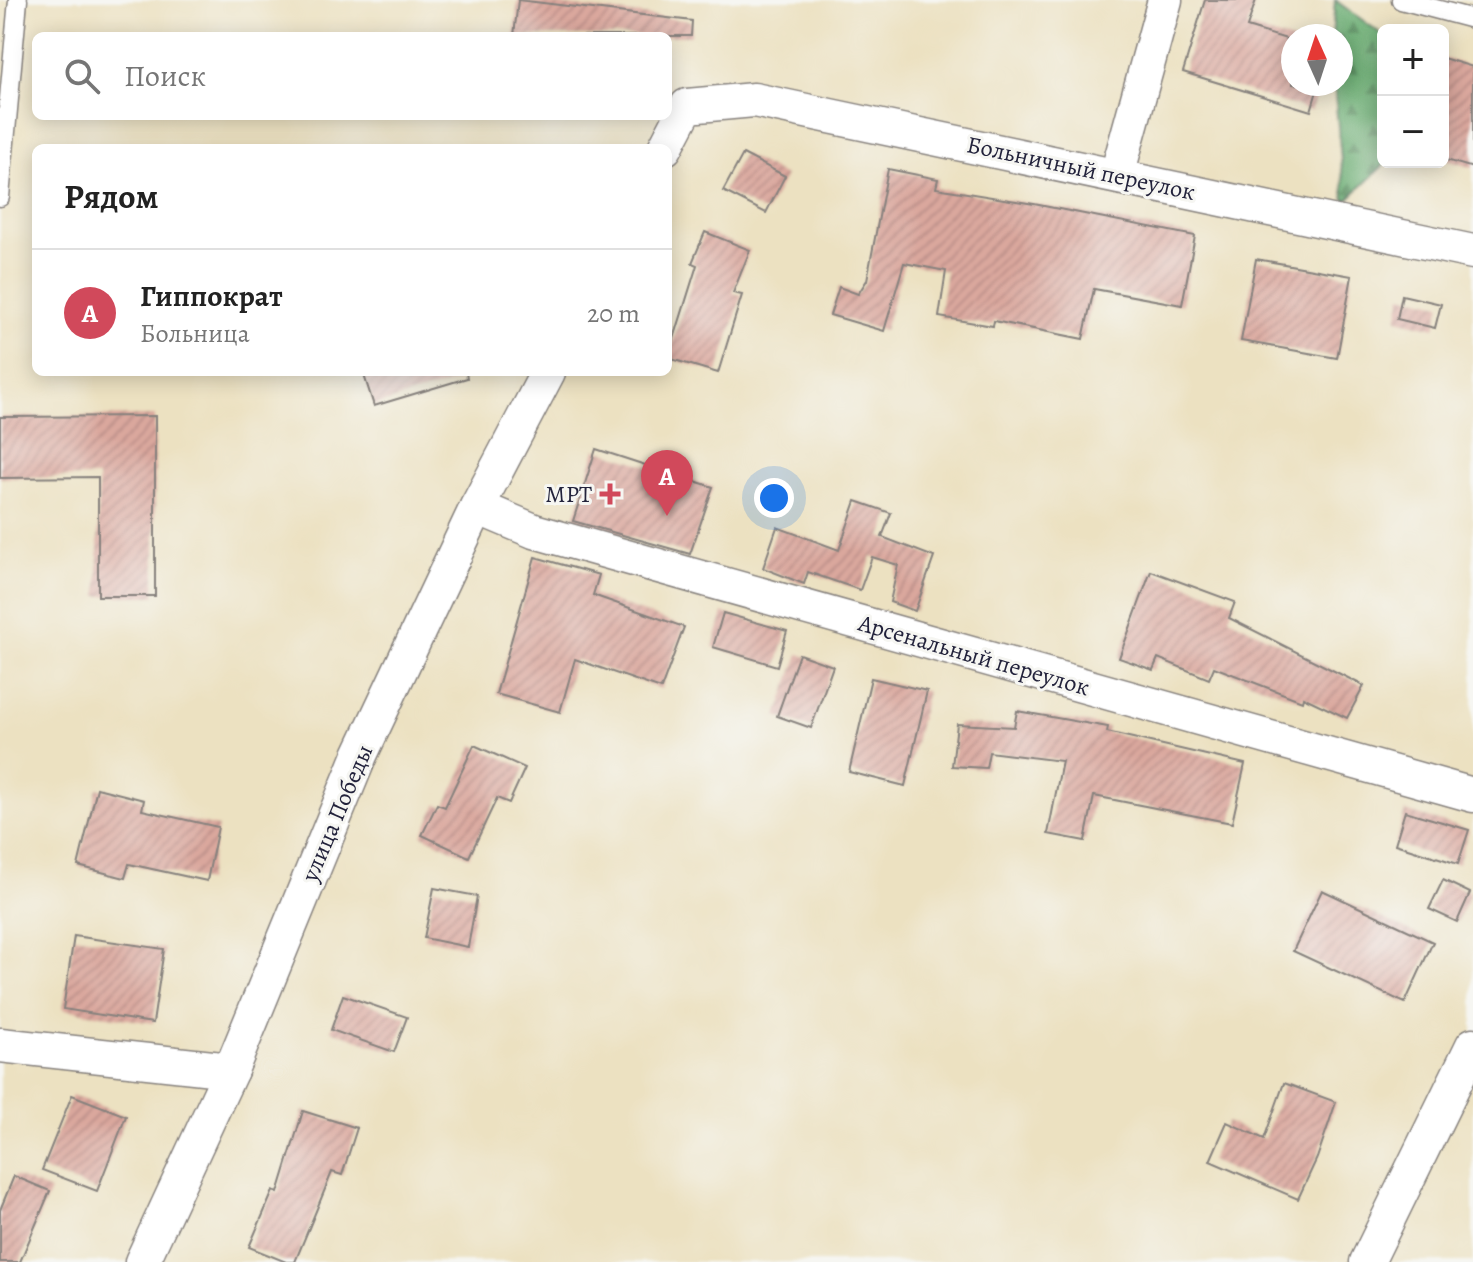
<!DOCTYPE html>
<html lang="ru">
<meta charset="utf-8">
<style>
body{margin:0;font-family:Alegreya,serif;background:#f2f2f2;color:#222}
.controls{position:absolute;right:24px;top:24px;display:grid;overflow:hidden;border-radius:12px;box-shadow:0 4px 20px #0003}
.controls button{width:72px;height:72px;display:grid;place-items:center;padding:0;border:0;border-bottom:2px solid #e0e0e0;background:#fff;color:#222;font:40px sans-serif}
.compass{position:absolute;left:1281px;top:24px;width:72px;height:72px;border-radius:50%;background:#fff;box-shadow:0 4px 20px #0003;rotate:357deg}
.you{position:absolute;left:774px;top:498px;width:28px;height:28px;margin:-20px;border:6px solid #fff;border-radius:50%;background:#1a73e8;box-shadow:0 0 0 12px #1a73e833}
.badge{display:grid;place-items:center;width:52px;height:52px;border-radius:50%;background:#d1495b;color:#fff;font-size:26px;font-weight:700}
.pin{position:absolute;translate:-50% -66px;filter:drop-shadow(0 2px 4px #0008)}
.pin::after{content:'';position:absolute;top:42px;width:28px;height:24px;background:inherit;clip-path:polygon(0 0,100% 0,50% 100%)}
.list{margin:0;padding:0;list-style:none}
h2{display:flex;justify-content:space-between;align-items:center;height:104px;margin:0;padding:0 32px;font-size:34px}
h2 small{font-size:26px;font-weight:400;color:#767676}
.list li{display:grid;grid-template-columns:52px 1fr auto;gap:24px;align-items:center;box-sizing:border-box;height:128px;padding:0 32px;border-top:2px solid #e0e0e0}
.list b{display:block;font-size:30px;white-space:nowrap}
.list p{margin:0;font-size:26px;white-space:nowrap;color:#767676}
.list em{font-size:26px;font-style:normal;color:#767676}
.icon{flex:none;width:44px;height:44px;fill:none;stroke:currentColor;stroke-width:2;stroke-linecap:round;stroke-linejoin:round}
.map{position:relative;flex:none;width:1473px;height:1262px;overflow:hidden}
.search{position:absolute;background:#fff;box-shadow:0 4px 20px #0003;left:32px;top:32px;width:640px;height:88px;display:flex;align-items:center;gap:20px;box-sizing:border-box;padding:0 28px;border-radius:12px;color:#767676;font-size:30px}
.panel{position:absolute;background:#fff;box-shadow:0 4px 20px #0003;left:32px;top:144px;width:640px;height:232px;border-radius:12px}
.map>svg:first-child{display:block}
.forest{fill:url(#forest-firs);stroke:#465;stroke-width:2}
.building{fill:url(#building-hatch)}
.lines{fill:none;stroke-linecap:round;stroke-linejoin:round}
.service-casing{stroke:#87827e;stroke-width:21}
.minor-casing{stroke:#87827e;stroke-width:37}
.service{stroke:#fff;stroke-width:18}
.minor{stroke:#fff;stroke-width:34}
.poi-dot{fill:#d1495b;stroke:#f6f6f2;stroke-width:3}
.labels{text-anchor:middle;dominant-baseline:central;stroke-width:6;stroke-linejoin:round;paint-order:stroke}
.street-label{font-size:24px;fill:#22223b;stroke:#f6f6f2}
.poi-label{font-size:24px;fill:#22223b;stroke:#f6f6f2;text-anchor:end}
</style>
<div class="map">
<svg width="1473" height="1262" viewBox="0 0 1473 1262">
<defs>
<pattern id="forest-firs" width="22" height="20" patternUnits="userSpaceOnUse" patternTransform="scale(2)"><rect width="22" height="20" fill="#67ab6f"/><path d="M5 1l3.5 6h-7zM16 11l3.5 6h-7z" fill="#548b5c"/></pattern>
<pattern id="building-hatch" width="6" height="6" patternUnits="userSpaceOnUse" patternTransform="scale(2)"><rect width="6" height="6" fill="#daa79d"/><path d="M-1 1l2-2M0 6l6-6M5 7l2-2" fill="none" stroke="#bb8f88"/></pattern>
</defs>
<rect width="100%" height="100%" fill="#f6f6f2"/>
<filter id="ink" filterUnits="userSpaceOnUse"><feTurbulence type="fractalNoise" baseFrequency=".0125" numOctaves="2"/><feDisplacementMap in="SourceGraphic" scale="16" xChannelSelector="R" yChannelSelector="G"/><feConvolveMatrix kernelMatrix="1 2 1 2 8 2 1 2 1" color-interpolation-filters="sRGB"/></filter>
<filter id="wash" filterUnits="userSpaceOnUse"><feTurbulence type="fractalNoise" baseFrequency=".006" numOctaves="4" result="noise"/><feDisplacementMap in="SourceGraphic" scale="32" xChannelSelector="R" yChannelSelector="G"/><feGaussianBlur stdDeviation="1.8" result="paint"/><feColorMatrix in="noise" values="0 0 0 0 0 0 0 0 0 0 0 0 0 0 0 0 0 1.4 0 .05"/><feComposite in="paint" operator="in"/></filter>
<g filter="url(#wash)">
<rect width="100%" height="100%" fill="#ece1c1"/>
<polygon class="forest" points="1335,0 1383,35 1383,162 1387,162 1345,202 1334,84 1341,84 1341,36 1332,36"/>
<g id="blocks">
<g class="building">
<polygon points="518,0 692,21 691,36 514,36"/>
<polygon points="1205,0 1256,0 1247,27 1293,41 1293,84 1319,84 1311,111 1183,72"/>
<polygon points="1443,58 1473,67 1473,168 1443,159"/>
<polygon points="743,154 785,176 766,213 723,191"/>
<polygon points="888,169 938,179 936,188 1034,204 1195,236 1182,305 1094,289 1083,339 994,321 993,326 939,317 946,271 904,263 884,331 830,315 839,287 858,294 867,280"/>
<polygon points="705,232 750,250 733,293 742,295 718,373 668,358 697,265 692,263"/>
<polygon points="1256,259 1352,276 1337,358 1241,341"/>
<polygon points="1402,295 1441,304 1435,328 1397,319"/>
<polygon points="363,372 466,372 467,378 374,406"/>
<polygon points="155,416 155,596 98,596 98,477 0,478 0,417"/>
<polygon points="596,449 713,487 690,554 573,521"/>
<polygon points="856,501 891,513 882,537 934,557 915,611 890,602 898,565 872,557 860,590 808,572 804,584 763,568 777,527 839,550"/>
<polygon points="535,557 599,575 593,595 684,627 661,689 575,659 560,712 496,694"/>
<polygon points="1151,571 1235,602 1229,618 1364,686 1347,718 1303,697 1302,701 1214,667 1209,679 1158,658 1153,670 1119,658"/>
<polygon points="723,613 787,631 777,666 713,647"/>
<polygon points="799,654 833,666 811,728 777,716"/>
<polygon points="871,678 927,691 905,786 849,772"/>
<polygon points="1017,711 1108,727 1107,732 1245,764 1232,823 1094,796 1085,841 1048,834 1062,761 989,752 986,768 952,766 957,724 1014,727"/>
<polygon points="474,745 525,768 509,803 497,798 469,857 422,835 437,804 445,807"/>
<polygon points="97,788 144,800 142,810 218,827 207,881 129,864 125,878 78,866"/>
<polygon points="1405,811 1469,830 1458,864 1395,844"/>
<polygon points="1443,880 1470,893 1457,922 1429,909"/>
<polygon points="434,888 477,896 468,947 424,938"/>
<polygon points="1322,890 1433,942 1405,1003 1293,951"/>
<polygon points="74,936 164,949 153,1023 63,1009"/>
<polygon points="343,995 407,1017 394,1052 331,1030"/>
<polygon points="1284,1083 1336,1102 1317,1158 1298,1199 1210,1161 1227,1122 1264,1139"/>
<polygon points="72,1095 126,1116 97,1191 42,1170"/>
<polygon points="303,1111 357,1128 342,1175 332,1172 295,1262 286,1262 249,1247 273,1191 278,1193"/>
<polygon points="14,1176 50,1191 20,1262 0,1262 0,1210"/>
</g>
</g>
</g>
<g filter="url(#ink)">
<use href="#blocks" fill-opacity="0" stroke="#87827e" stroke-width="2"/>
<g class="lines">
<defs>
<g id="service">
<polyline points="1401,0 1473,19"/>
<polyline points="0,197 18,0"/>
</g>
<g id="minor">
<polyline points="665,148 687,106 754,100 1473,252"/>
<polyline points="1117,175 1165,0"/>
<polyline points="477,507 534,531 1473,795"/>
<polyline points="0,1045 231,1070"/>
<polyline points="142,1262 231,1070 360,755 477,507 548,372"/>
<polyline points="1367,1262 1473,1045"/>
</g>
</defs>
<use href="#service" class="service-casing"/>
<use href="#minor" class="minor-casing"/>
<use href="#service" class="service"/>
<use href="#minor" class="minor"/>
</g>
</g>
<path class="poi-dot" d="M606 482h8v8h8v8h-8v8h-8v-8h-8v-8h8z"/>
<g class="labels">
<g class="street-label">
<text transform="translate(1081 168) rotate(12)">Больничный переулок</text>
<text transform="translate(974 655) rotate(16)">Арсенальный переулок</text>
<text transform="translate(337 813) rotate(-67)">улица Победы</text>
</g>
<g class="poi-label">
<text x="592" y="494">МРТ</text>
</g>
</g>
</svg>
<div class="controls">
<button>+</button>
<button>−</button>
</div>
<svg class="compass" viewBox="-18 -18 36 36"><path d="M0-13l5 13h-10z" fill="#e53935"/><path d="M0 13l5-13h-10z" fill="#767676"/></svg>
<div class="you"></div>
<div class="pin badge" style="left:667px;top:516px">A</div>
<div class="search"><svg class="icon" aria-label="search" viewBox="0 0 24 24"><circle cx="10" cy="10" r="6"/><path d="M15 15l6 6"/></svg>Поиск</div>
<section class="panel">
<h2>Рядом<small></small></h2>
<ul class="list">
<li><span class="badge">A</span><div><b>Гиппократ</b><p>Больница</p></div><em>20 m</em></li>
</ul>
</section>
</div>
